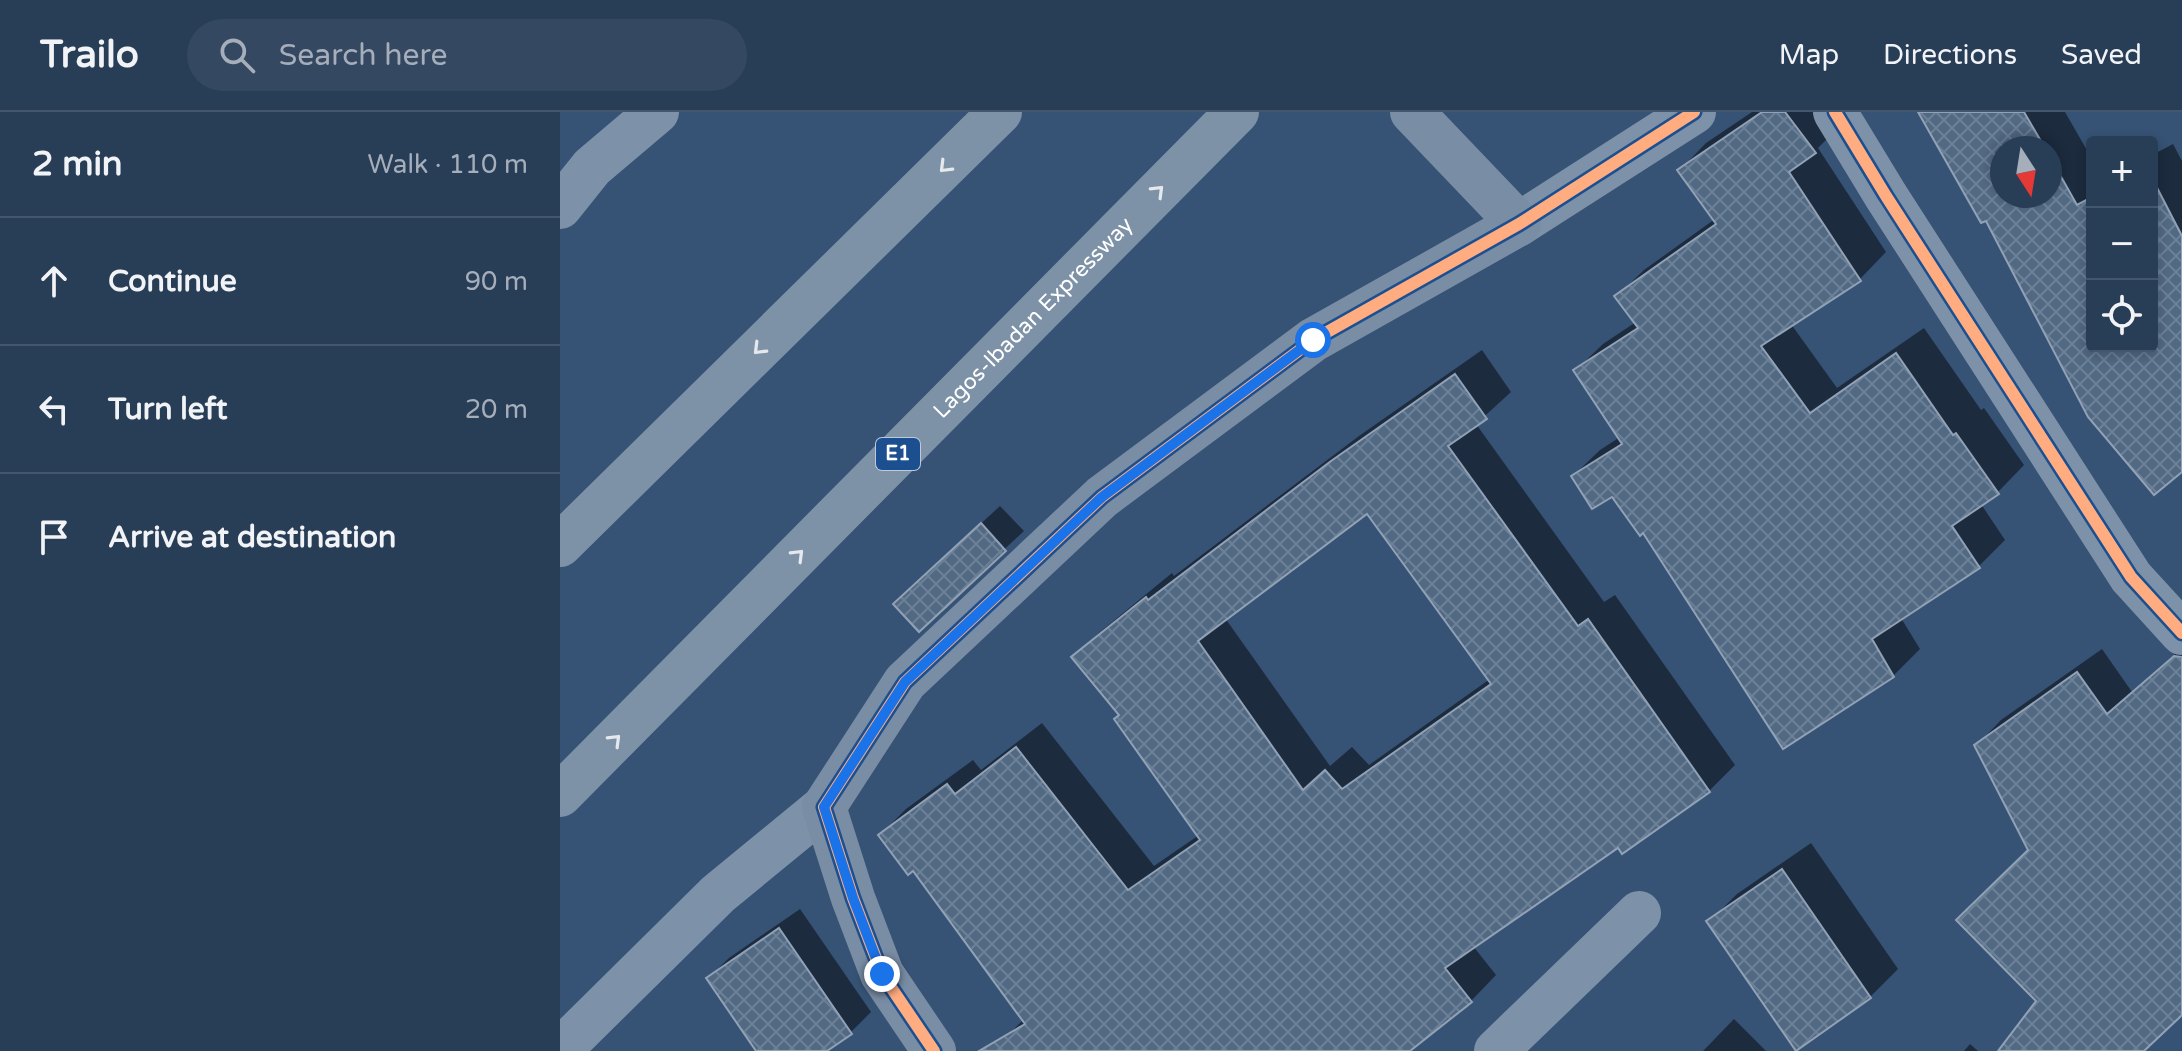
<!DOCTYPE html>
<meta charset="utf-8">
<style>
body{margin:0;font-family:"Varela Round",sans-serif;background:#344961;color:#f1f3f6}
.controls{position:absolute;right:24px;top:24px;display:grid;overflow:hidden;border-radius:8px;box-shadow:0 4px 12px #0003}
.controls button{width:72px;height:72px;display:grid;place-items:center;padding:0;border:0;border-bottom:2px solid #44576d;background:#283e57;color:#f1f3f6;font:40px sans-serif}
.compass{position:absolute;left:1430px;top:24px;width:72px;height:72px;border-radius:50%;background:#283e57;box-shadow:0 4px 12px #0003;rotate:168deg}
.stop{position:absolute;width:24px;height:24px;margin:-18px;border:6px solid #1a73e8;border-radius:50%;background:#fff}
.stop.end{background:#1a73e8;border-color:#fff;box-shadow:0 2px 8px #0008}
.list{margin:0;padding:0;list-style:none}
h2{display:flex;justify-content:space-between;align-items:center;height:104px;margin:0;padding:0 32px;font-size:34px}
h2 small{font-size:26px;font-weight:400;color:#a5aeba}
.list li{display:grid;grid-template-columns:52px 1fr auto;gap:24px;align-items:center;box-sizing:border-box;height:128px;padding:0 32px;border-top:2px solid #44576d}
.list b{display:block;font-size:30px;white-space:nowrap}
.list em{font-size:26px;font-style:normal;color:#a5aeba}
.icon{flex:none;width:44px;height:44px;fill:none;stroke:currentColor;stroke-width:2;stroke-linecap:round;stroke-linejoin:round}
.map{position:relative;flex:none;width:1622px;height:939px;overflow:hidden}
header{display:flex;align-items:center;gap:48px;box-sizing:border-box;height:112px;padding:0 40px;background:#283e57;border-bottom:2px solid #44576d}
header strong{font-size:38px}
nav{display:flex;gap:44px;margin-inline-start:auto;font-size:28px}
.search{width:560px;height:72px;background:#344961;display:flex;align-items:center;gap:20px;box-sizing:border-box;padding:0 28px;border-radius:44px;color:#a5aeba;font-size:30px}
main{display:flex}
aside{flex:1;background:#283e57}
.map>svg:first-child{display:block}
.shadow{fill:#0007;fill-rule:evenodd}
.building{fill:url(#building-cross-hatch);stroke:#92a2b6;stroke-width:2;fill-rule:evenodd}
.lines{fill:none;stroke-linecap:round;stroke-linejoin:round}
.street{stroke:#7d92a8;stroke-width:44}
.secondary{stroke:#798da4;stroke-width:44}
.highway{stroke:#7e92a7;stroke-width:44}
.cycleway-casing{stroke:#1b4f8f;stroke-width:17}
.cycleway{stroke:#ffac80;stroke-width:12}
.oneway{stroke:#e5e9ed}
.route{stroke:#1a73e8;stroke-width:10}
.labels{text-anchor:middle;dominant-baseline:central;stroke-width:7;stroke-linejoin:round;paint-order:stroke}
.shield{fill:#1b4f8f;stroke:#bbcadd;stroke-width:2}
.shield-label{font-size:20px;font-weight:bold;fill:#fff}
.street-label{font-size:22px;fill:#fff;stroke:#1b4f8f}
</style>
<header>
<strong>Trailo</strong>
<div class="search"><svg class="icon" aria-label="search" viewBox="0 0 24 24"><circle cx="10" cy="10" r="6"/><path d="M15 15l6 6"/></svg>Search here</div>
<nav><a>Map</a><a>Directions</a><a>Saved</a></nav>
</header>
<main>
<aside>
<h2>2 min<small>Walk · 110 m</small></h2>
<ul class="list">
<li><svg class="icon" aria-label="ahead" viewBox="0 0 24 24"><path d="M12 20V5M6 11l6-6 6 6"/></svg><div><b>Continue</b></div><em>90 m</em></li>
<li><svg class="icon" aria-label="left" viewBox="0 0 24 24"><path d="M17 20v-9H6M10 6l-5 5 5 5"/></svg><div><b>Turn left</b></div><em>20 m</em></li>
<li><svg class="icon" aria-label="arrive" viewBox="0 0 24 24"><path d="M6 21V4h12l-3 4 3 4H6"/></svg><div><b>Arrive at destination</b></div></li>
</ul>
</aside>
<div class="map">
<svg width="1622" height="939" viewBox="0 0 1622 939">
<defs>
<pattern id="building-cross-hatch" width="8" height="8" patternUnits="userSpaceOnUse" patternTransform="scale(2)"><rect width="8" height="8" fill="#526984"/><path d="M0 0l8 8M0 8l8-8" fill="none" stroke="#6c8096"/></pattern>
</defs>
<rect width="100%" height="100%" fill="#365274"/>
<g class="shadow">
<polygon points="1192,0 1271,0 1281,13 1258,36 1326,140 1300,167 1231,212 1277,276 1364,216 1421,298 1424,296 1464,353 1438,380 1421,392 1445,428 1418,455 1341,506 1360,537 1333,564 1084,418 1053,382 1013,364 1040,338 1060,325 1016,258 1043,232 1076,210 1057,184 1084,158 1155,107 1120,58 1146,31"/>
<path d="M1360,0H1505L1532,47V234H1592V43L1613,32L1622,49V358L1427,106ZM1442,36H1490V84H1442Z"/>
<path d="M922,238L951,280L916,312L1044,490L1055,483L1175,653L1149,679L1062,739L1058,733L913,834L936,863L911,889L846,939H454L446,925L464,907L354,756L320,723L346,697L413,648L421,658L482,611L594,754L639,723L561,602L514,545L540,520L612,461L614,464L799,324ZM808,399L930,567L809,653L792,635L770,654L665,506Z"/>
<polygon points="440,394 464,419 359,517 354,473"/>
<polygon points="1622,536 1622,901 1582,939 1527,939 1470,738 1417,633 1441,608 1542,537 1572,580"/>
<polygon points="1251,731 1338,857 1310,885 1149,810 1177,782"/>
<polygon points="240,797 311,900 291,920 264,939 199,939 148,866 169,846"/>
<polygon points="1174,907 1206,939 1143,939"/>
<polygon points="1410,932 1418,939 1404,939"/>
</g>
<g class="building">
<polygon points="1202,0 1225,0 1256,41 1229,60 1301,169 1201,234 1250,301 1336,241 1393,323 1396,321 1439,382 1392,414 1420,456 1312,527 1334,565 1223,637 1083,421 1080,424 1052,385 1032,397 1011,364 1062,332 1013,258 1078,216 1054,184 1156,112 1117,58"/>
<polygon points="1358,0 1464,0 1485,36 1442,36 1442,84 1490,84 1490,45 1517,93 1532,85 1532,234 1592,234 1592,66 1622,124 1622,360 1594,383 1528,305 1426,109 1421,111"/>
<path d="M895,262L927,307L888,334L1018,514L1028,507L1150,680L1062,742L1058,736L885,856L912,890L850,939H419L465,912L353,759L348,763L318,723L387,672L395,682L456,635L568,778L640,728L554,607L559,603L511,545L586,485L588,488L771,349ZM807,402L931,572L782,677L765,658L743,678L638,529Z"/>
<polygon points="421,411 446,439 359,520 333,492"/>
<polygon points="1614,544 1622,545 1622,903 1584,939 1438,939 1476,889 1396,808 1468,738 1414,633 1517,560 1547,602"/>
<polygon points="1222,757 1311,886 1236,939 1146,809"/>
<polygon points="219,816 292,922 267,939 196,939 146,866"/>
</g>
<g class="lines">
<g class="street">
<polyline points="1275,0 1326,84 1571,465 1622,521"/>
<polyline points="0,95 32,55 97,0"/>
<polyline points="959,112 1134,0"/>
<polyline points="0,938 158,782 264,695"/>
<polyline points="936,939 1079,801"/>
</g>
<polyline class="secondary" points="374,939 322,862 293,786 264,695 345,570 542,385 753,228 959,112 852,0"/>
<g class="highway">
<polyline points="0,433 440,0"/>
<path id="s1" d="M0,683L677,0"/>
</g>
<defs>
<g id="cycleway">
<polyline points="1275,0 1326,84 1571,465 1622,521"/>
<polyline points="374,939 322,862 293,786 264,695 345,570 542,385 753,228 959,112 1134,0"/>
</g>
</defs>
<use href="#cycleway" class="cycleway-casing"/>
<use href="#cycleway" class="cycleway"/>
</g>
<defs><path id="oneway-chevron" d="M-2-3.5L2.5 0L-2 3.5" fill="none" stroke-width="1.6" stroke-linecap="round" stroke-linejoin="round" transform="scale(2)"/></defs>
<g class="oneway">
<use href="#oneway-chevron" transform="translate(385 55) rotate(135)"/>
<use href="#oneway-chevron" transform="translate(598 79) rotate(-45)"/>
<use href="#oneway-chevron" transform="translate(199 237) rotate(135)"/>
<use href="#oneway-chevron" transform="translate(238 443) rotate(-45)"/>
<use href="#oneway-chevron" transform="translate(55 628) rotate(-45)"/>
</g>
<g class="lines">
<polyline class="route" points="322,862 293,786 264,695 345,570 542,385 753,228"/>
</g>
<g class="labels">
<rect class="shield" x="316" y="326" width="44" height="32" rx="6"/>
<g class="shield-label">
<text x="338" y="342">E1</text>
</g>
<g class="street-label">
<text stroke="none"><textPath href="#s1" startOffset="672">Lagos-Ibadan Expressway</textPath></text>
</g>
</g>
</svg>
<div class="controls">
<button>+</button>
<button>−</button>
<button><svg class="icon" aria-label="locate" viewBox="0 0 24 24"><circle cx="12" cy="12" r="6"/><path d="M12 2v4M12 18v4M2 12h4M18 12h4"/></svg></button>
</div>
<svg class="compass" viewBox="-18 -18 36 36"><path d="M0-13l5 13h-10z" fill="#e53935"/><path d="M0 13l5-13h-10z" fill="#a5aeba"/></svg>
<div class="stop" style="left:753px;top:228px"></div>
<div class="stop end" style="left:322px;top:862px"></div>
</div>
</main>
